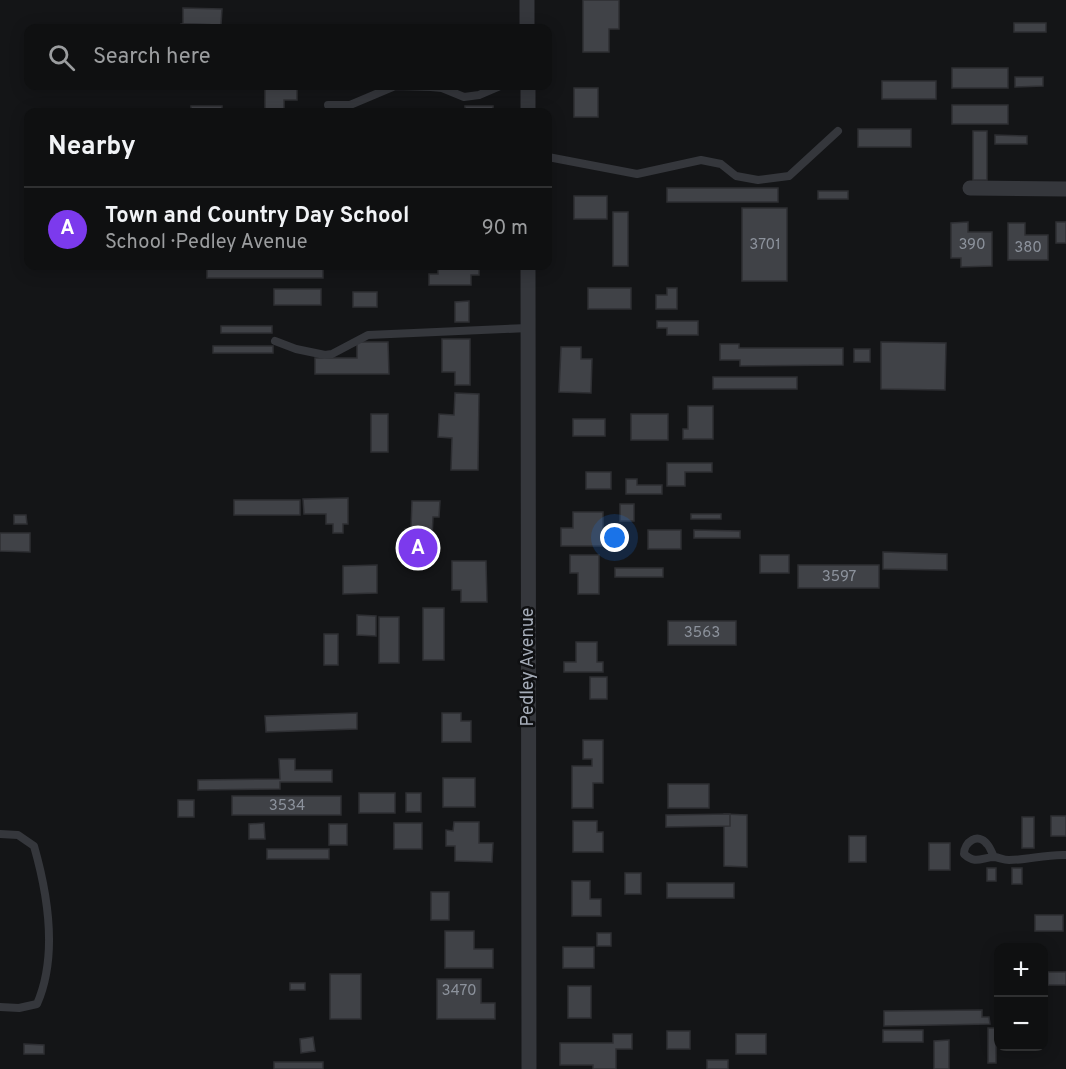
<!DOCTYPE html>
<meta charset="utf-8">
<style>
body{margin:0;font-family:Overpass,sans-serif;background:#18191a;color:#f1f3f6}
.controls{position:absolute;right:18px;bottom:18px;display:grid;overflow:hidden;border-radius:12px;box-shadow:0 3px 15px #0003}
.controls button{width:54px;height:54px;display:grid;place-items:center;padding:0;border:0;border-bottom:2px solid #2f3031;background:#0f1011;color:#f1f3f6;font:30px sans-serif}
.you{position:absolute;left:615px;top:538px;width:21px;height:21px;margin:-15px;border:4px solid #fff;border-radius:50%;background:#1a73e8;box-shadow:0 0 0 9px #1a73e833}
.badge{display:grid;place-items:center;width:39px;height:39px;border-radius:50%;background:#7c3aed;color:#fff;font-size:20px;font-weight:700}
.pin{position:absolute;translate:-50% -50%;border:3px solid #fff;box-shadow:0 2px 6px #0006}
.list{margin:0;padding:0;list-style:none}
h2{display:flex;justify-content:space-between;align-items:center;height:78px;margin:0;padding:0 24px;font-size:26px}
h2 small{font-size:20px;font-weight:400;color:#9b9d9f}
.list li{display:grid;grid-template-columns:39px 1fr auto;gap:18px;align-items:center;box-sizing:border-box;height:84px;padding:0 24px;border-top:2px solid #2f3031}
.list b{display:block;font-size:22px;white-space:nowrap}
.list p{margin:0;font-size:20px;white-space:nowrap;color:#9b9d9f}
.list em{font-size:20px;font-style:normal;color:#9b9d9f}
.icon{flex:none;width:33px;height:33px;fill:none;stroke:currentColor;stroke-width:2;stroke-linecap:round;stroke-linejoin:round}
.map{position:relative;flex:none;width:1066px;height:1069px;overflow:hidden}
.search{position:absolute;background:#0f1011;box-shadow:0 3px 15px #0003;left:24px;top:24px;width:528px;height:66px;display:flex;align-items:center;gap:15px;box-sizing:border-box;padding:0 21px;border-radius:12px;color:#9b9d9f;font-size:22px}
.panel{position:absolute;background:#0f1011;box-shadow:0 3px 15px #0003;left:24px;top:108px;width:528px;height:162px;border-radius:12px}
.map>svg:first-child{display:block}
.building{fill:#404247;stroke:#2e2f33;stroke-width:1.5}
.lines{fill:none;stroke-linecap:round;stroke-linejoin:round}
.service{stroke:#35373c;stroke-width:8}
.minor{stroke:#35373c;stroke-width:15}
.labels{text-anchor:middle;dominant-baseline:central;stroke-width:5;stroke-linejoin:round;paint-order:stroke}
.number-label{font-size:15px;fill:#8c929c}
.street-label{font-size:18px;fill:#a5acb8;stroke:#0f1012}
</style>
<div class="map">
<svg width="1066" height="1069" viewBox="0 0 1066 1069">
<rect width="100%" height="100%" fill="#141517"/>
<g class="building">
<polygon points="583,0 619,0 619,29 609,29 609,52 583,52"/>
<polygon points="183,8 222,9 221,25 183,24"/>
<rect x="1014" y="23" width="32" height="9"/>
<polygon points="181,24 221,25 220,28 181,28"/>
<rect x="952" y="68" width="56" height="20"/>
<polygon points="1015,77 1043,77 1043,86 1015,87"/>
<rect x="882" y="81" width="54" height="18"/>
<polygon points="265,86 297,86 297,100 284,100 284,112 265,112"/>
<rect x="574" y="88" width="24" height="29"/>
<rect x="952" y="105" width="56" height="19"/>
<rect x="191" y="106" width="31" height="6"/>
<rect x="465" y="106" width="28" height="6"/>
<rect x="858" y="129" width="53" height="18"/>
<rect x="973" y="131" width="14" height="49"/>
<polygon points="995,135 1027,136 1027,144 995,144"/>
<rect x="667" y="188" width="111" height="14"/>
<rect x="818" y="191" width="30" height="8"/>
<rect x="574" y="196" width="33" height="23"/>
<rect x="742" y="208" width="45" height="73"/>
<rect x="613" y="212" width="15" height="54"/>
<polygon points="968,222 968,232 992,232 992,266 961,267 961,258 951,258 951,223"/>
<rect x="1056" y="222" width="10" height="21"/>
<polygon points="1008,223 1025,223 1025,235 1048,235 1048,260 1008,260"/>
<rect x="207" y="266" width="116" height="12"/>
<polygon points="438,266 479,266 479,275 471,275 471,285 429,285 429,274 438,274"/>
<rect x="588" y="288" width="43" height="21"/>
<polygon points="667,288 677,288 677,309 656,309 656,295 667,295"/>
<rect x="274" y="289" width="47" height="16"/>
<rect x="353" y="292" width="24" height="15"/>
<polygon points="469,301 469,322 455,322 455,302"/>
<polygon points="657,321 698,321 698,335 667,335 667,328 657,328"/>
<rect x="221" y="326" width="51" height="7"/>
<polygon points="442,339 470,339 470,385 455,385 455,372 442,372"/>
<polygon points="357,342 388,342 389,374 315,374 315,358 357,358"/>
<polygon points="881,342 946,343 945,390 881,389"/>
<polygon points="720,344 739,344 739,348 843,348 843,365 740,366 740,360 720,360"/>
<rect x="213" y="346" width="60" height="7"/>
<polygon points="561,347 581,347 581,359 592,359 591,393 559,392"/>
<rect x="854" y="349" width="16" height="13"/>
<rect x="713" y="377" width="84" height="12"/>
<polygon points="455,393 479,394 478,470 451,470 452,438 438,437 439,414 454,415"/>
<polygon points="688,406 713,406 713,439 683,439 683,429 688,429"/>
<rect x="371" y="414" width="17" height="38"/>
<rect x="631" y="414" width="37" height="26"/>
<rect x="573" y="419" width="32" height="17"/>
<polygon points="667,463 712,463 712,472 685,472 685,486 667,486"/>
<rect x="586" y="472" width="25" height="17"/>
<polygon points="626,479 637,479 637,485 662,485 662,494 626,494"/>
<polygon points="348,498 348,524 343,524 343,533 333,533 333,524 326,524 326,514 304,514 303,499"/>
<rect x="234" y="500" width="66" height="15"/>
<polygon points="412,501 440,501 439,517 433,517 432,540 425,540 425,546 404,545 405,529 411,529"/>
<rect x="620" y="504" width="14" height="17"/>
<polygon points="573,512 603,512 603,546 561,546 561,528 573,528"/>
<rect x="691" y="514" width="30" height="5"/>
<polygon points="14,515 26,515 27,524 14,524"/>
<rect x="648" y="530" width="33" height="19"/>
<polygon points="694,530 740,531 740,538 694,538"/>
<polygon points="0,533 30,533 30,552 0,551"/>
<polygon points="883,552 947,554 947,570 883,569"/>
<polygon points="570,555 599,555 599,594 578,594 578,573 570,573"/>
<rect x="760" y="555" width="29" height="18"/>
<polygon points="452,561 486,561 487,602 461,602 461,590 452,590"/>
<polygon points="377,565 377,593 343,594 343,566"/>
<rect x="798" y="565" width="81" height="23"/>
<rect x="615" y="568" width="48" height="9"/>
<rect x="423" y="608" width="21" height="52"/>
<polygon points="357,615 376,616 376,636 357,635"/>
<rect x="379" y="617" width="20" height="46"/>
<rect x="668" y="621" width="68" height="24"/>
<rect x="324" y="634" width="14" height="31"/>
<polygon points="576,642 597,642 597,662 603,662 603,672 564,672 564,662 576,662"/>
<rect x="590" y="677" width="17" height="22"/>
<polygon points="357,713 357,729 266,732 265,716"/>
<polygon points="442,713 461,713 461,721 471,721 471,742 442,742"/>
<polygon points="583,740 603,740 603,783 593,783 593,808 572,808 572,766 592,766 592,759 583,759"/>
<polygon points="279,759 295,759 295,770 332,770 332,782 280,782 280,789 198,790 198,780 280,779"/>
<rect x="443" y="778" width="32" height="29"/>
<rect x="668" y="784" width="41" height="24"/>
<rect x="359" y="793" width="36" height="20"/>
<rect x="406" y="793" width="15" height="19"/>
<rect x="232" y="796" width="109" height="19"/>
<rect x="178" y="800" width="16" height="17"/>
<polygon points="724,814 747,815 747,867 724,866"/>
<polygon points="730,814 730,826 666,827 666,815"/>
<rect x="1051" y="816" width="15" height="20"/>
<rect x="1022" y="817" width="12" height="31"/>
<polygon points="573,821 597,821 597,832 603,832 603,852 573,852"/>
<polygon points="454,822 479,822 479,843 493,843 492,862 455,861 455,846 446,846 446,830 453,831"/>
<polygon points="264,823 265,839 249,839 249,824"/>
<rect x="394" y="823" width="28" height="26"/>
<rect x="329" y="824" width="18" height="21"/>
<rect x="849" y="836" width="17" height="26"/>
<rect x="929" y="843" width="21" height="27"/>
<rect x="267" y="849" width="62" height="10"/>
<rect x="987" y="868" width="9" height="13"/>
<rect x="1012" y="868" width="10" height="16"/>
<rect x="625" y="873" width="16" height="21"/>
<polygon points="572,881 590,881 590,899 601,899 601,916 572,916"/>
<rect x="667" y="883" width="67" height="15"/>
<rect x="431" y="892" width="18" height="28"/>
<rect x="1035" y="915" width="28" height="16"/>
<polygon points="445,931 474,931 474,949 493,949 493,968 445,968"/>
<rect x="597" y="933" width="14" height="13"/>
<rect x="563" y="947" width="31" height="21"/>
<rect x="1048" y="972" width="18" height="13"/>
<rect x="330" y="974" width="31" height="45"/>
<polygon points="437,979 481,979 481,1003 495,1003 495,1019 437,1019"/>
<rect x="290" y="983" width="15" height="7"/>
<rect x="568" y="986" width="23" height="32"/>
<polygon points="982,1010 982,1017 989,1017 990,1024 884,1026 884,1011"/>
<rect x="988" y="1028" width="8" height="35"/>
<rect x="883" y="1030" width="40" height="12"/>
<rect x="667" y="1031" width="23" height="18"/>
<polygon points="613,1034 632,1034 632,1049 616,1049 616,1069 593,1069 593,1065 560,1065 560,1043 613,1043"/>
<rect x="736" y="1034" width="30" height="20"/>
<polygon points="313,1037 315,1051 301,1053 300,1039"/>
<polygon points="949,1040 949,1069 934,1069 934,1041"/>
<polygon points="24,1044 44,1045 44,1054 24,1054"/>
<rect x="707" y="1060" width="21" height="9"/>
<rect x="274" y="1062" width="49" height="7"/>
</g>
<g class="lines">
<g class="service">
<polyline points="328,105 350,105 395,86 431,87 442,88 464,97 479,95 500,86"/>
<polyline points="548,157 637,174 701,160 721,164 736,176 758,180 789,176 838,131"/>
<polyline points="275,341 296,349 325,355 332,354 368,335 528,328"/>
<path d="M0,834L18,835L34,846C48,895 58,956 37,1004L19,1008L0,1007"/>
<path d="M994,857C992,853 990,847 987,844C978,832 964,842 964,854C976,865 982,857 995,857C1000,858 1004,860 1009,860C1028,860 1046,854 1066,855"/>
</g>
<g class="minor">
<polyline points="527,0 527,28"/>
<polyline points="528,86 528,112"/>
<polyline points="970,188 1066,189"/>
<polyline points="528,266 529,1069"/>
</g>
</g>
<g class="labels">
<g class="number-label">
<text x="765" y="245">3701</text>
<text x="972" y="245">390</text>
<text x="1028" y="248">380</text>
<text x="839" y="577">3597</text>
<text x="702" y="633">3563</text>
<text x="287" y="806">3534</text>
<text x="459" y="991">3470</text>
</g>
<g class="street-label">
<text transform="translate(528 667) rotate(-90)">Pedley Avenue</text>
</g>
</g>
</svg>
<div class="controls">
<button>+</button>
<button>−</button>
</div>
<div class="you"></div>
<div class="pin badge" style="left:418px;top:548px">A</div>
<div class="search"><svg class="icon" aria-label="search" viewBox="0 0 24 24"><circle cx="10" cy="10" r="6"/><path d="M15 15l6 6"/></svg>Search here</div>
<section class="panel">
<h2>Nearby<small></small></h2>
<ul class="list">
<li><span class="badge">A</span><div><b>Town and Country Day School</b><p>School · Pedley Avenue</p></div><em>90 m</em></li>
</ul>
</section>
</div>
